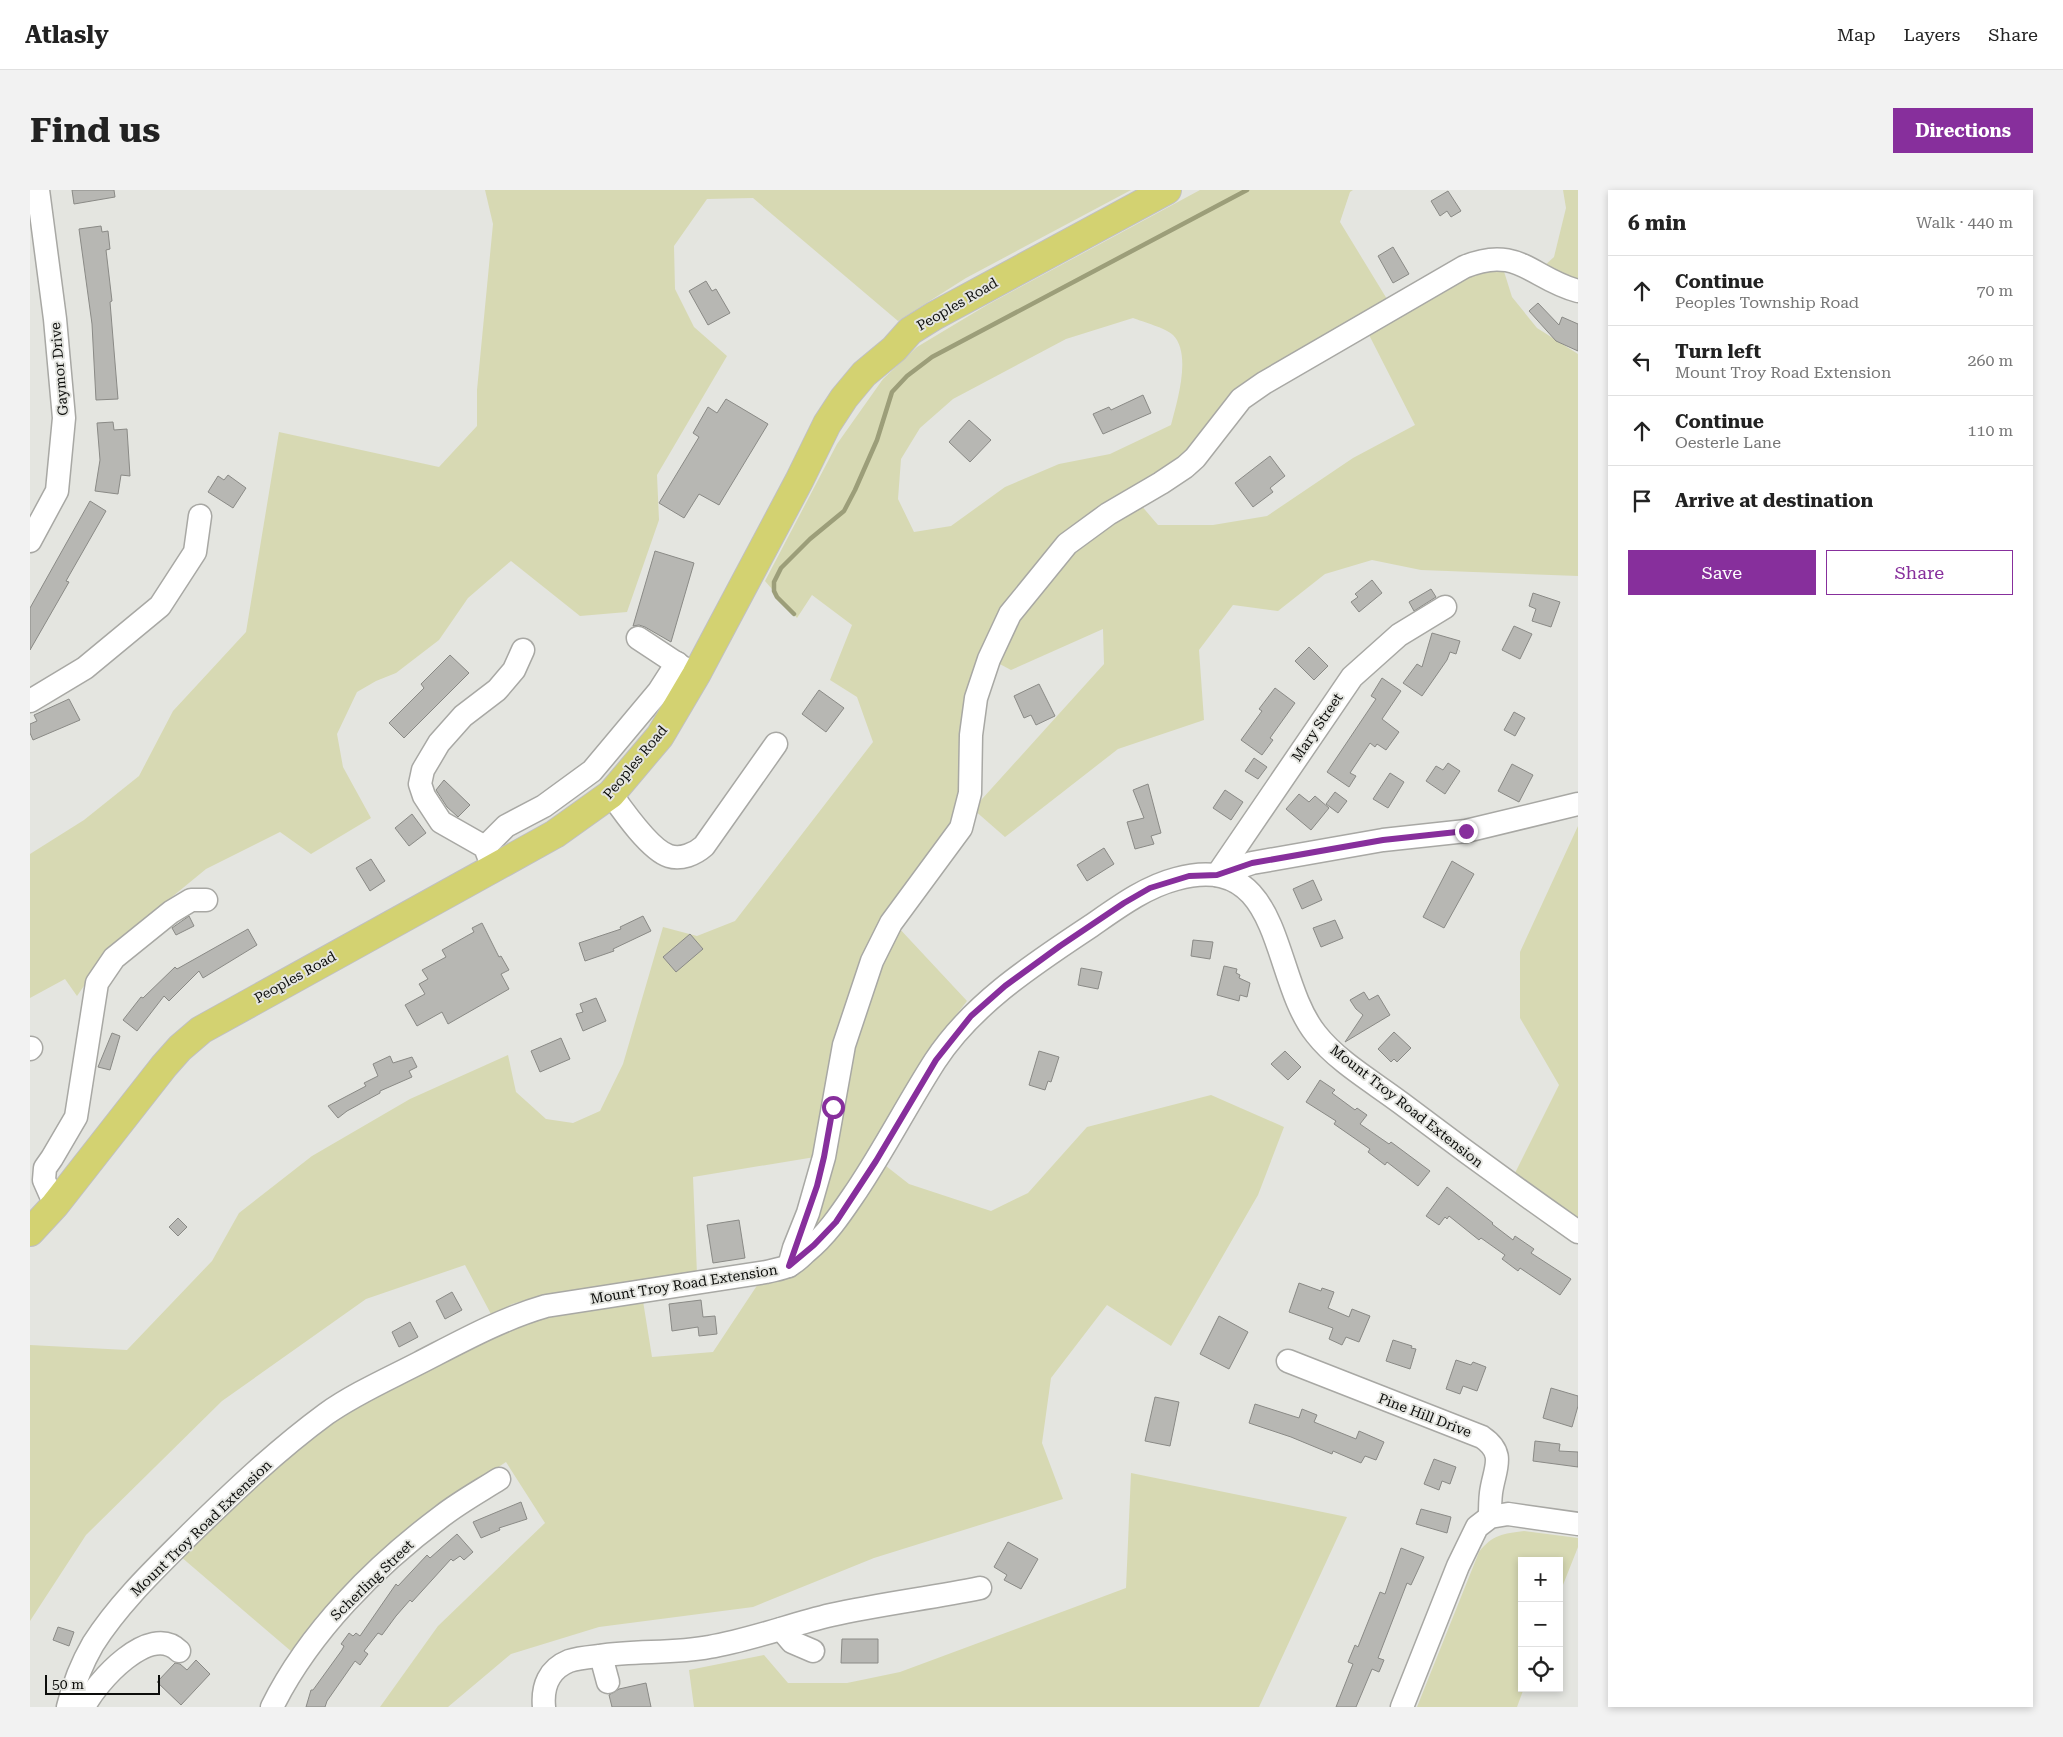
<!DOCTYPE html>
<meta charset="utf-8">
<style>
body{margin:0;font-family:"Roboto Serif",serif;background:#f2f2f2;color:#222}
.controls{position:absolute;right:15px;bottom:15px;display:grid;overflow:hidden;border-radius:0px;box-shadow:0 2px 8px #0003}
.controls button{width:45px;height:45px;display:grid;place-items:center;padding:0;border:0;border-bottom:1px solid #e0e0e0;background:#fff;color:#222;font:25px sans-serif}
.scale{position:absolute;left:15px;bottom:12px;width:115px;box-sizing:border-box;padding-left:5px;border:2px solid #0c0d0b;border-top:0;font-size:14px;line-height:18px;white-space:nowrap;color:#0c0d0b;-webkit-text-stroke:4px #e4e5e0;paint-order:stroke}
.stop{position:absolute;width:15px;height:15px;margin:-11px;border:4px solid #872f9c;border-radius:50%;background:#fff}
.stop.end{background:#872f9c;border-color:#fff;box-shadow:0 1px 5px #0008}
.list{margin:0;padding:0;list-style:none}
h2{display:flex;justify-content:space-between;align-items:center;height:65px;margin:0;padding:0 20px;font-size:21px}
h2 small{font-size:16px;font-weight:400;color:#767676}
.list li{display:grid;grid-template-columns:32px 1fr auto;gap:15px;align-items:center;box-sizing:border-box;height:70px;padding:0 20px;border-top:1px solid #e0e0e0}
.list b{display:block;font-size:19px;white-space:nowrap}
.list p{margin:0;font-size:16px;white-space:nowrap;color:#767676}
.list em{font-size:16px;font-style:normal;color:#767676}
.actions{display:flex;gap:10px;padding:15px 20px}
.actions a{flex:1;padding:11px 0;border:1px solid #872f9c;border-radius:0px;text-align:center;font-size:18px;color:#872f9c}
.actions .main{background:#872f9c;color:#fff}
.icon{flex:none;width:28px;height:28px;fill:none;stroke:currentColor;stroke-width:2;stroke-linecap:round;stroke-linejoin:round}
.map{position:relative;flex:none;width:1548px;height:1517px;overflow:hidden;border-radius:0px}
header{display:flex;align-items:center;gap:30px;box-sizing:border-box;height:70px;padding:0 25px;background:#fff;border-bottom:1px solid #e0e0e0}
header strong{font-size:24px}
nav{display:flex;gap:28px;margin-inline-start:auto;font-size:18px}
.intro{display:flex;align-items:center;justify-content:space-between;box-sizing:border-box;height:120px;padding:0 30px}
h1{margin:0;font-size:35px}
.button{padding:12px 22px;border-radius:0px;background:#872f9c;color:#fff;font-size:18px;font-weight:700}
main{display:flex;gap:30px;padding:0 30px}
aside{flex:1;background:#fff;border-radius:0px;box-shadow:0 2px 8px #0003}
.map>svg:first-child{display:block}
.green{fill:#d7d9b3;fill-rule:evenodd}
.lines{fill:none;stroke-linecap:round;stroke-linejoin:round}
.stream{stroke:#9c9e79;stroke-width:4.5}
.building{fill:#b7b7b3;stroke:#8a8a86}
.minor-casing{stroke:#a8a8a4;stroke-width:25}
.major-casing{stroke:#c0c0c0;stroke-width:30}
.minor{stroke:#fff;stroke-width:22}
.major{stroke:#d3d271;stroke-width:28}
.route{stroke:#872f9c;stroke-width:6}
.labels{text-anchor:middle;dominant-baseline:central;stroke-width:4;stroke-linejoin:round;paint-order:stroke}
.street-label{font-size:14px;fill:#0c0d0b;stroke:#e4e5e0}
</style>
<header>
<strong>Atlasly</strong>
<nav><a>Map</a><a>Layers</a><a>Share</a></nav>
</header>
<div class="intro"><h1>Find us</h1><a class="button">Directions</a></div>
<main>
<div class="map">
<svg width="1548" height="1517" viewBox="0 0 1548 1517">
<rect width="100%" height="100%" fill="#e4e5e0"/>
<g class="green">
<polygon points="455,0 1101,0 936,88 868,131 723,8 677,9 644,56 645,99 664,137 697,166 627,285 629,330 597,422 550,426 481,371 438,408 409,450 366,483 346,491 327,502 307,544 313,577 341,628 281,664 250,642 176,679 81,757 47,806 35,789 0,808 0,664 54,630 109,586 143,521 216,442 249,242 409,277 447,236 447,200 463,34"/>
<path d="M1170,0H1323L1320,2L1310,32L1360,114L1206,205L1157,266L1100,303L975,424L929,626L874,701L785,967L663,987L667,1084L517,1104L482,1114L462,1126L435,1075L336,1109L192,1211L56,1345L0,1431V1155L97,1160L182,1071L209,1023L282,966L380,909L478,865L486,902L516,929L543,933L570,921L593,874L633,737L667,746L705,731L843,552L827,507L800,490L822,435L782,405L767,428L735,391L807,254L853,189L887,157L957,115ZM1103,128C1113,132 1136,138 1143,145C1162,164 1147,212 1141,235L1080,264L1029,274L975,297L921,336L884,342L868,309L871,269L890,238L923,209L1036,149Z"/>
<polygon points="1533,0 1548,0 1548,95 1512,78 1524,67 1536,18"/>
<polygon points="1472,75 1482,107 1507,138 1548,164 1548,386 1391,380 1342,370 1295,384 1248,421 1203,415 1169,460 1174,530 1088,559 975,647 943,619 1074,474 1073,439 981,480 966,472 986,429 1023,378 1110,314 1128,335 1183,335 1237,326 1323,268 1385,235 1337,141 1436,82"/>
<polygon points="1548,636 1548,1031 1484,985 1529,895 1490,828 1490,762"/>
<polygon points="867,736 937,811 897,862 797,1028 774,1053 822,857"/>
<path d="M1181,905L1254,937L1228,1005L1141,1156L1077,1115L1021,1188L1012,1253L1033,1309L844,1368L723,1417L569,1437L481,1464L418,1517H350L408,1436L515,1333L476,1272L411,1315L351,1361L262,1462L150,1366L273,1254L307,1229L362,1197L496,1129L613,1111L622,1167L683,1162L728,1094C734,1093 741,1093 747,1091C797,1077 829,1017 856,976L879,994L961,1021L998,1003L1057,937Z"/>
<polygon points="1101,1283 1317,1327 1229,1517 664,1517 659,1480 734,1465 758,1493 817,1493 870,1482 1096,1398"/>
<path d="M1494,1341L1548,1348V1357L1529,1405V1371H1492V1498H1494L1487,1517H1387L1449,1362C1463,1344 1473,1344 1494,1341Z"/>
</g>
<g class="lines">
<polyline class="stream" points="764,424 747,407 744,401 744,392 751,378 780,349 814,321 825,300 847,250 862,202 877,186 902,167 1217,0"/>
</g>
<g class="building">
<polygon points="42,0 84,0 85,7 44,14"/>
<polygon points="1418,1 1431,21 1421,27 1417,21 1410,26 1401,11"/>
<polygon points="71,36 72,42 78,41 80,59 76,60 82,111 80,112 88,209 66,210 62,134 49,39"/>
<polygon points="1363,57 1379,84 1363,93 1348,66"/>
<polygon points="676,91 682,101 686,99 700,123 678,135 659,101"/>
<polygon points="1508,113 1529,135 1532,127 1548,134 1548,161 1526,151 1499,121"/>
<polygon points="1113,205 1121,223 1073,244 1063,224 1079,217 1081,220"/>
<polygon points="696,209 738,234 689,315 669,304 654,328 629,313 669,247 663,243 678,217 687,223"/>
<polygon points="939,230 961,250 940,272 919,252"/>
<polygon points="83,232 84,240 97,239 100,286 91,285 88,304 65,301 70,270 67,233"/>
<polygon points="1240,266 1255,286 1240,298 1243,302 1223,317 1205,293"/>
<polygon points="198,285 216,298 203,318 178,302 188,286 194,290"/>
<polygon points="60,311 76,321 36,391 39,392 0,460 0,418"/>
<polygon points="625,361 664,373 641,452 615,437 609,435 603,436"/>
<polygon points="1342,390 1352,403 1329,422 1321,412 1328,407 1325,404"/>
<polygon points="1401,399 1406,407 1384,421 1379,412"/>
<polygon points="1503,403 1530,412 1521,437 1502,431 1506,419 1499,416"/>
<polygon points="1484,436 1502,444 1490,469 1472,460"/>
<polygon points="1402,443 1430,451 1426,464 1420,462 1417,470 1392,506 1373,493 1387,474 1392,477"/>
<polygon points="1279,457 1298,476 1284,490 1265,471"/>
<polygon points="420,465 439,483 374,548 359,533 394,498 391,494"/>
<polygon points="1352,488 1371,501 1352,529 1369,542 1356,560 1347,554 1345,557 1340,553 1320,583 1326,586 1319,597 1297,582 1346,509 1341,506"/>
<polygon points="1009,494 1025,526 1006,535 1001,525 994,528 984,506"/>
<polygon points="1245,498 1265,513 1240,548 1243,550 1232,565 1211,550 1232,521 1229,519"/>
<polygon points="789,500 814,518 796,542 772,524"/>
<polygon points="39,509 50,530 3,550 0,543 0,534 7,531 4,525"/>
<polygon points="1484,522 1495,528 1485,546 1474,540"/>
<polygon points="1224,568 1237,577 1228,589 1215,581"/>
<polygon points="1418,573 1430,581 1415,604 1396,591 1406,576 1413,580"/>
<polygon points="1482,574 1503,585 1489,612 1468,601"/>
<polygon points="1360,583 1374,592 1358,618 1343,609"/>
<polygon points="414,590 440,615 428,627 417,617 406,600"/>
<polygon points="1118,594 1131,643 1121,646 1124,654 1105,659 1097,632 1114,628 1103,600"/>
<polygon points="1195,600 1213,612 1201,630 1183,618"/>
<polygon points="1305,602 1317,611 1308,623 1296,614"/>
<polygon points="1269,604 1279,612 1285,606 1299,618 1281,640 1256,619"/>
<polygon points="382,624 396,643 379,656 365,638"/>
<polygon points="1074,658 1084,674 1057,691 1047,675"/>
<polygon points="341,669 355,691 340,701 326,678"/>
<polygon points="1422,671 1444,684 1414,738 1393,727"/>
<polygon points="1283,690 1292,710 1272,719 1263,699"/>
<polygon points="159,726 164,736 146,745 142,738"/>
<polygon points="613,726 621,741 583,759 584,761 555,771 549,753 591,739 590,737"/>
<polygon points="1305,730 1313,748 1291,757 1283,738"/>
<polygon points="452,733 469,767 471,766 479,780 471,784 479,799 418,834 412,822 387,836 375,815 395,804 389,794 398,789 392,780 416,767 412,760 444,742 442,738"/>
<polygon points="218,739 227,755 173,788 169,781 139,811 134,806 107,841 93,830 111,807 113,808 145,777 147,779"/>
<polygon points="660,744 673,759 646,782 633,767"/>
<polygon points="1163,750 1183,752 1180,769 1161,766"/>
<polygon points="1194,776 1207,779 1206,783 1210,785 1209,788 1220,793 1217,807 1210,805 1209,811 1187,805"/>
<polygon points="1051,778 1072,782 1068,799 1048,795"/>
<polygon points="1334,802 1339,810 1348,805 1360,825 1315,852 1333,825 1326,819 1320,810"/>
<polygon points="566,808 576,831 553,841 546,824 553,822 550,814"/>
<polygon points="1364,842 1381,858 1367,872 1364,869 1361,872 1348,859"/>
<polygon points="82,843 90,846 80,880 68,877"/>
<polygon points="531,848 540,869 510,882 501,861"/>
<polygon points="1009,861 1029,867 1021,892 1018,891 1015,900 999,895"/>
<polygon points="1255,861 1271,877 1258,890 1241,874"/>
<polygon points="360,866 363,873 382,867 387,877 379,881 382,887 350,901 350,903 317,921 308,928 298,916 336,896 334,893 348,886 343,874"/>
<polygon points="1290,890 1305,900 1302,903 1325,920 1327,918 1337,925 1330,934 1359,954 1361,952 1400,981 1388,996 1357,972 1355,975 1338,962 1340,959 1304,934 1306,931 1276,912"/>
<polygon points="1417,997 1463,1033 1462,1034 1483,1050 1485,1046 1504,1059 1501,1063 1541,1089 1530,1105 1490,1078 1488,1081 1472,1069 1475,1065 1451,1048 1449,1050 1419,1026 1417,1029 1415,1027 1409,1035 1396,1026"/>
<polygon points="148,1028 157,1037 148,1046 139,1037"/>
<polygon points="709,1030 715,1068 683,1073 677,1035"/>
<polygon points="1269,1093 1291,1101 1292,1098 1304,1102 1298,1118 1319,1127 1322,1119 1340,1126 1329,1152 1316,1147 1312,1155 1299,1149 1303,1138 1259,1122"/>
<polygon points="422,1102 432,1120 415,1129 406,1111"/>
<polygon points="671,1110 673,1127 685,1126 687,1144 669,1146 668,1137 642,1141 639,1114"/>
<polygon points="1189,1126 1218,1142 1199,1179 1170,1164"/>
<polygon points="380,1132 388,1147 369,1157 362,1142"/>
<polygon points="1363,1150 1382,1156 1381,1158 1386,1159 1380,1179 1356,1171"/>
<polygon points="1426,1170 1441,1175 1443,1172 1456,1177 1447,1201 1433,1196 1430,1204 1416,1199"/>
<polygon points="1521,1198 1548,1206 1548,1216 1542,1237 1513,1228"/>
<polygon points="1125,1207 1149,1212 1140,1256 1115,1251"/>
<polygon points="1225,1214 1269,1228 1272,1219 1287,1225 1284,1232 1326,1249 1329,1241 1354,1252 1346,1270 1335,1266 1331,1273 1303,1261 1302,1264 1261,1247 1219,1233"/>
<polygon points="1505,1251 1530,1254 1529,1261 1548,1262 1548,1277 1503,1271"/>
<polygon points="1404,1269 1426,1277 1420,1294 1412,1291 1409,1300 1394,1294"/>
<polygon points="491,1312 497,1329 469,1338 470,1340 451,1348 443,1332"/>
<polygon points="1391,1319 1421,1327 1417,1343 1386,1334"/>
<polygon points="427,1344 443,1362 434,1370 430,1366 423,1371 421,1369 382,1412 380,1410 366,1426 352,1445 348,1443 334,1461 338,1464 330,1475 325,1471 297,1511 295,1517 276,1517 281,1500 283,1500 312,1460 314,1456 311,1454 319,1443 323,1446 326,1443 330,1446 366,1394 368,1396 397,1365 400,1368"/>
<polygon points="978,1352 1008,1369 991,1399 974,1390 977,1385 964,1377"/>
<polygon points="1371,1358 1394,1367 1381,1395 1377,1393 1348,1468 1354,1470 1349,1482 1342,1479 1326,1517 1306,1517 1323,1474 1318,1472 1325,1455 1328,1457 1350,1402 1355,1404"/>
<polygon points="28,1437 44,1442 39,1456 23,1450"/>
<polygon points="812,1449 848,1449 848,1473 811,1473"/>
<polygon points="166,1470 180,1484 151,1515 127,1492 145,1473 150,1474 157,1480"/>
<polygon points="616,1493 621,1517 582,1517 579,1505 589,1499"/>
</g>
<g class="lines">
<defs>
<g id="minor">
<polyline points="0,351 27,301 34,228 25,129 8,0"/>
<polyline points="608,448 658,481"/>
<polyline points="0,511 55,478 130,416 165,362 170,326"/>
<path d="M581,604C593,621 620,660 639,666C651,670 665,664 674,656L746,554"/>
<polyline points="455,657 476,636 514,616 562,581 629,501 647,473"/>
<polyline points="463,678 455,657 411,632 394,606 390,594 393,580 409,553 433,526 467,500 484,480 493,460"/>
<polyline points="1187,685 1222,673 1353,650 1436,641 1548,614"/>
<polyline points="1187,685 1322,487 1369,445 1415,417"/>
<polyline points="0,859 1,858"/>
<polyline points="25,1015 14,990 15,978 22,968 46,927 67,793 84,768 141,722 161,710 176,710"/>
<path d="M759,1076L764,1058L778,1023L794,967L814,855L842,771L861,733L931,638L940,603L941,545L946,508L959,469L980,424L1037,354L1078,324L1131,293L1155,277L1165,268L1211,209L1234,193L1434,77C1488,54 1502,89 1548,101"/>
<path d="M1258,1171L1452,1247C1477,1264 1464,1279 1461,1303C1460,1311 1460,1319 1460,1327"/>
<polyline points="751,1439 762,1452 783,1461"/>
<polyline points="571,1466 578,1492"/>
<path d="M38,1517C43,1496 52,1473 63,1454C89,1413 126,1378 160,1344C203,1302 247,1260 296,1224C324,1204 358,1189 389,1173C430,1152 471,1129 516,1116L736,1082C743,1080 752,1079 758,1076C765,1073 771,1067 776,1062C798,1044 812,1022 827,1000C855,958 878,913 905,871C943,813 1004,774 1061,736C1087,718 1115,697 1146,689C1255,659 1240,787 1286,844C1307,871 1343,892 1371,913C1429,957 1488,1000 1548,1042"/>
<path d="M54,1517C66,1492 120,1432 149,1461"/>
<path d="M242,1517C279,1442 345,1376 412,1326C430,1312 450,1301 469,1289"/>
<path d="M514,1517C512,1496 519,1479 539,1471C548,1468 560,1467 569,1466C605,1460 643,1464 679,1457C721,1450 759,1435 801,1425C850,1414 901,1408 950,1398"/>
<polyline points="1372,1517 1428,1376 1447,1337 1460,1327 1478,1324 1548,1334"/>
</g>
<polyline id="major" points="0,1042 25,1015 134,876 150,858 171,840 525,644 581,604 630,546 666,485 769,291 797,234 814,208 834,184 864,159 880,141 904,126 1137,0"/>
</defs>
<use href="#minor" class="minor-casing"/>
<use href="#major" class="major-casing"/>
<use href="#minor" class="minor"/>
<use href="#major" class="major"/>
</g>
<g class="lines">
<polyline class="route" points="803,917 794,967 787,996 759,1076 784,1055 806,1032 846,971 906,870 941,826 975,796 1030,756 1094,713 1120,698 1159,686 1187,685 1222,673 1353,650 1436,641"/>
</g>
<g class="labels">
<g class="street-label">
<text transform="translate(927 114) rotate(-30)">Peoples Road</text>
<text transform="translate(29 179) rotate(-95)">Gaymor Drive</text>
<text transform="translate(1287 537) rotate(-56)">Mary Street</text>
<text transform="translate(605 572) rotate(-50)">Peoples Road</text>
<text transform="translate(265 787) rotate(-29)">Peoples Road</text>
<text transform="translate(1377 916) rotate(38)">Mount Troy Road Extension</text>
<text transform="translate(654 1094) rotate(-9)">Mount Troy Road Extension</text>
<text transform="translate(1395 1225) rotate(21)">Pine Hill Drive</text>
<text transform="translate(171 1338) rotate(-44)">Mount Troy Road Extension</text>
<text transform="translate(342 1390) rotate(-44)">Scherling Street</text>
</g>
</g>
</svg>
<div class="controls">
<button>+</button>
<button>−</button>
<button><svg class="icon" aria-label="locate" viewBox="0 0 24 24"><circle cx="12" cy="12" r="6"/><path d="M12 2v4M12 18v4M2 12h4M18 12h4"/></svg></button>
</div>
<div class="scale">50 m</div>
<div class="stop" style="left:803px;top:917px"></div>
<div class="stop end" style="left:1436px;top:641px"></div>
</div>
<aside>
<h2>6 min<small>Walk · 440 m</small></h2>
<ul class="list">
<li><svg class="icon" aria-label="ahead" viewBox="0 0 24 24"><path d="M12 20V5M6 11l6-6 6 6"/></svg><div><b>Continue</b><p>Peoples Township Road</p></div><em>70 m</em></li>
<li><svg class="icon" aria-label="left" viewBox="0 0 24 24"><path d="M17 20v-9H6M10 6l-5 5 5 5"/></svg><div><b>Turn left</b><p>Mount Troy Road Extension</p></div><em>260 m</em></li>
<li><svg class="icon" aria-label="ahead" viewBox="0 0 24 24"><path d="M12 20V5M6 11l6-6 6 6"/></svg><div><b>Continue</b><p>Oesterle Lane</p></div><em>110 m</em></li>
<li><svg class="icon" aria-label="arrive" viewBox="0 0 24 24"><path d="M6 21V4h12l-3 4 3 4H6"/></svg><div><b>Arrive at destination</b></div></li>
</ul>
<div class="actions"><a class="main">Save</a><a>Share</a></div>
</aside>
</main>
